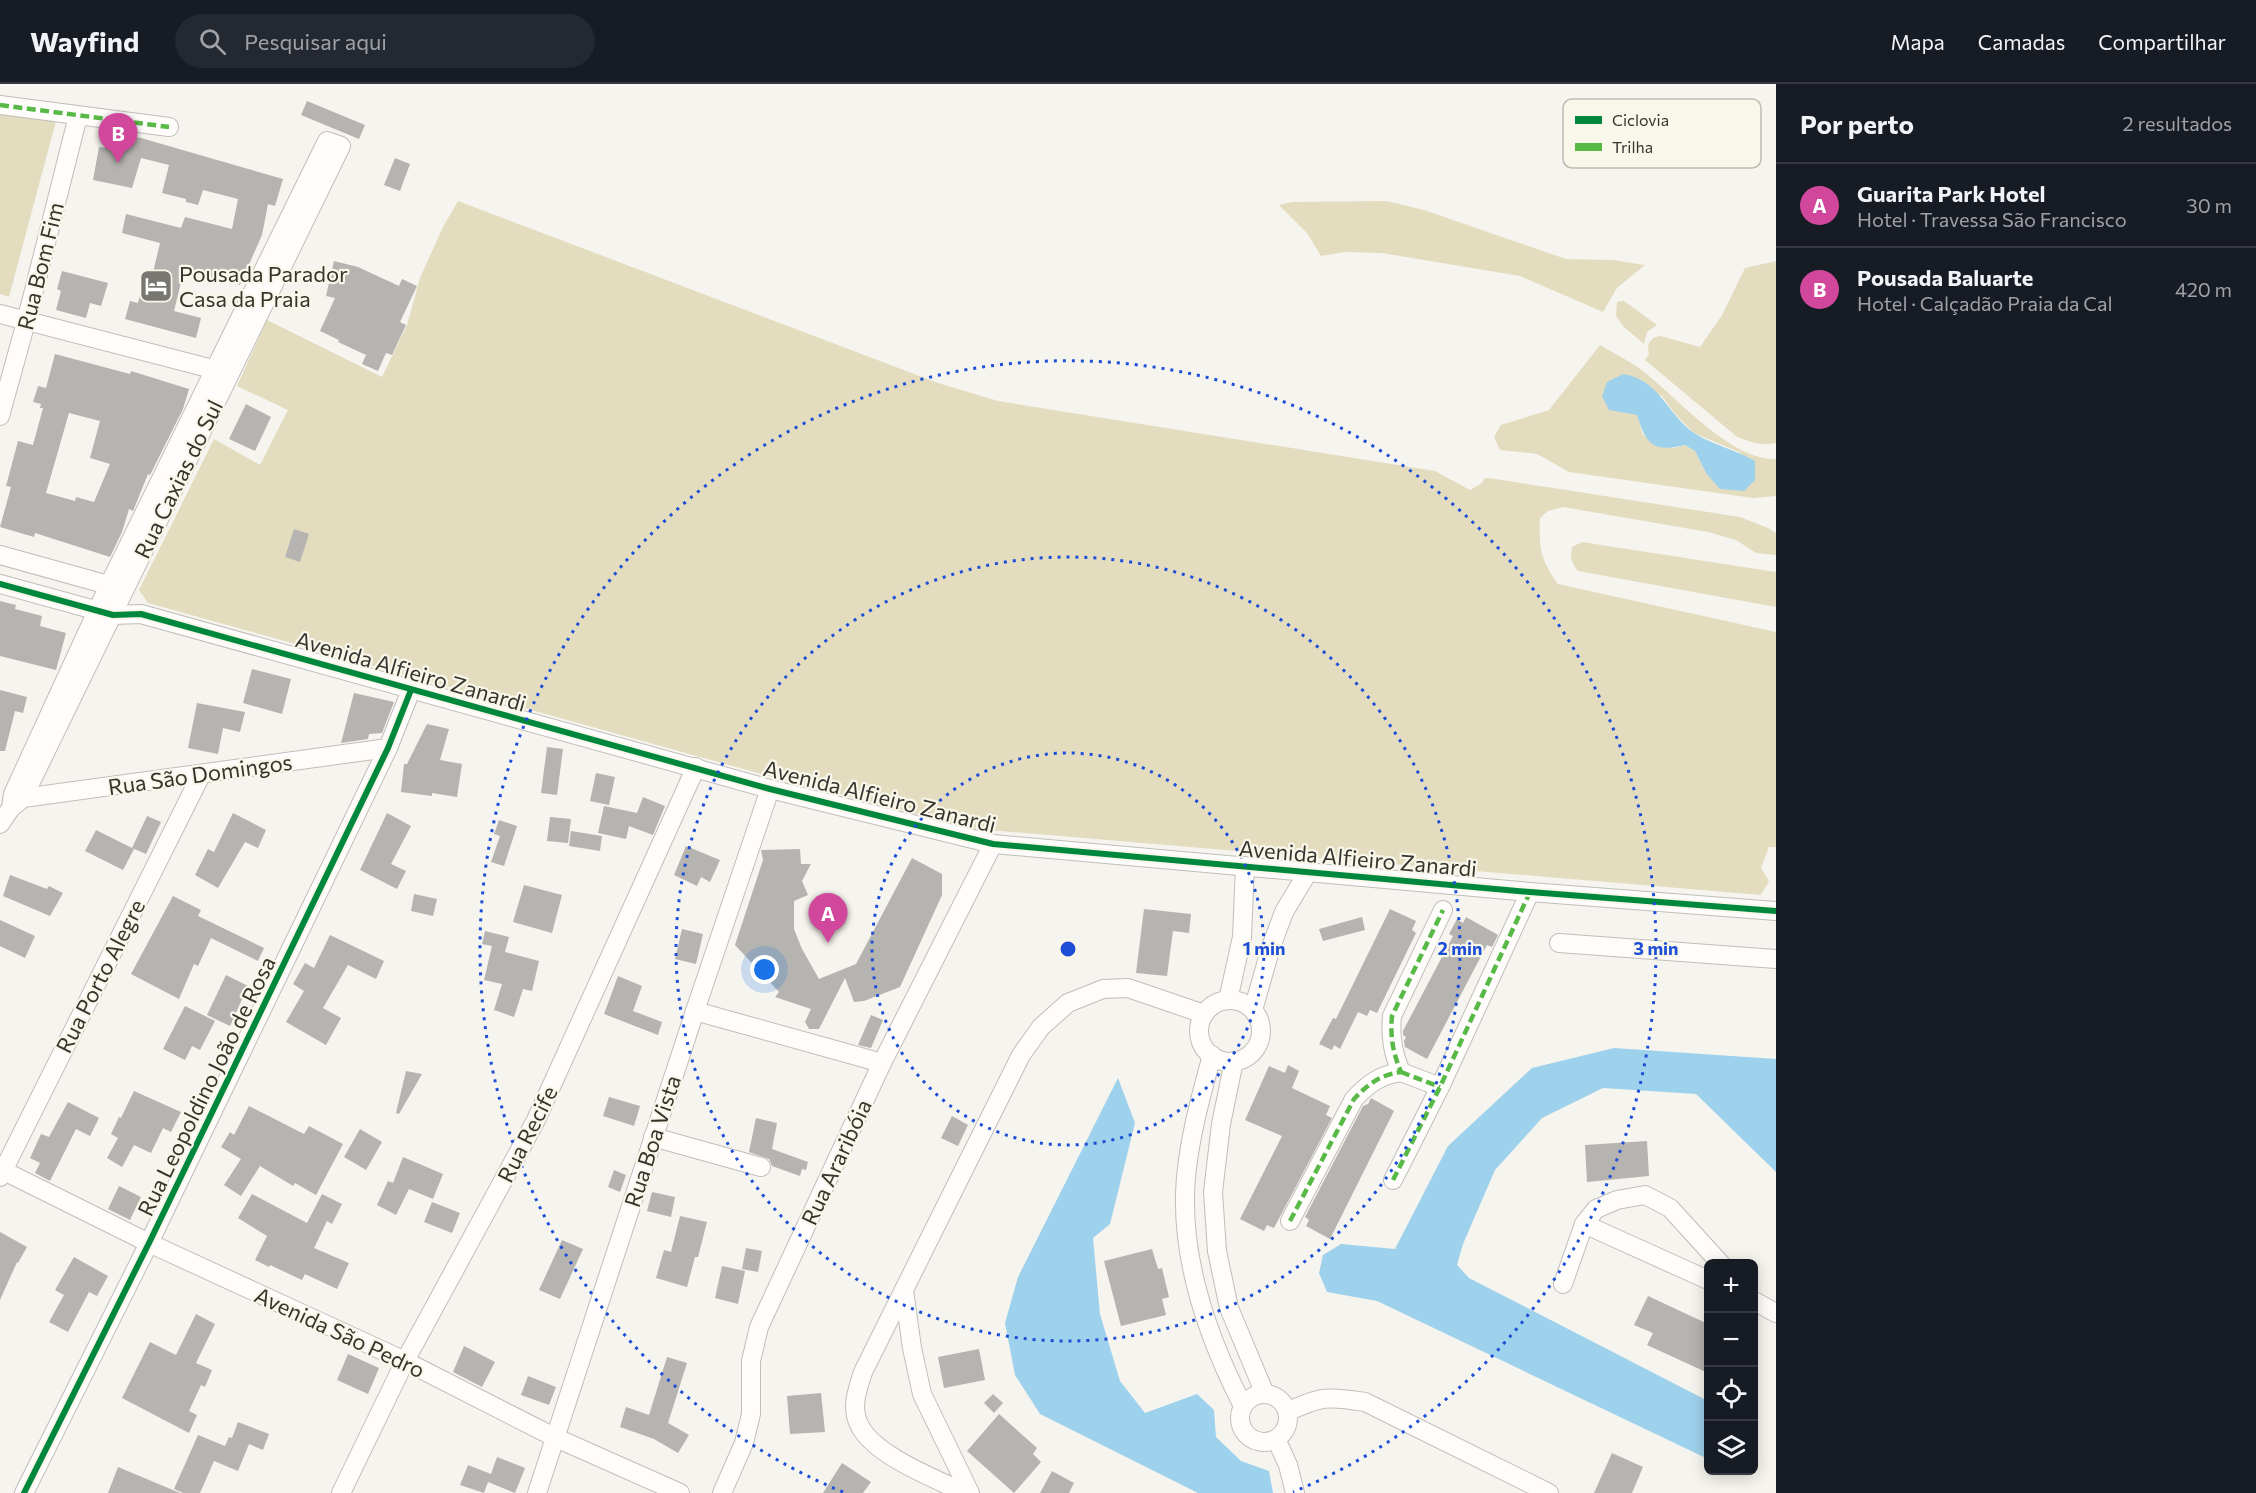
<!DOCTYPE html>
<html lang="pt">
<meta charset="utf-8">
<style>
body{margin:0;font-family:Commissioner,sans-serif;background:#242831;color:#f1f3f6}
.controls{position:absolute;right:18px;bottom:18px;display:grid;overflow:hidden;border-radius:9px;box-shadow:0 3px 15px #0003}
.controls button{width:54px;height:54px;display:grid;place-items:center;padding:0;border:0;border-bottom:2px solid #363941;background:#171b24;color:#f1f3f6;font:30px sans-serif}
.you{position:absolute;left:765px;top:886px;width:21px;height:21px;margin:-15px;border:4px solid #fff;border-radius:50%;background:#1a73e8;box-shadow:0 0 0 9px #1a73e833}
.badge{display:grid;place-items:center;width:39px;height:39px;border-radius:50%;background:#797772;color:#fff;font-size:20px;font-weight:700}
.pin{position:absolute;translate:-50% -50px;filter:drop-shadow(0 2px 3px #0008)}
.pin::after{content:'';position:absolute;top:32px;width:21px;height:18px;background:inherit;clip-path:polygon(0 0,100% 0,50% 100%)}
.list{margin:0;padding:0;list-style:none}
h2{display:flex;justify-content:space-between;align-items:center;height:78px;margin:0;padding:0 24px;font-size:26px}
h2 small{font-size:20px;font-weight:400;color:#9ea1a6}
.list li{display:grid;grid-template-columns:39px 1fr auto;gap:18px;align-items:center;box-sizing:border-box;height:84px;padding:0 24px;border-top:2px solid #363941}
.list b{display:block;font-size:22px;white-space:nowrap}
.list p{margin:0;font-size:20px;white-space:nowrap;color:#9ea1a6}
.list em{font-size:20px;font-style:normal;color:#9ea1a6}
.icon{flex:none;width:33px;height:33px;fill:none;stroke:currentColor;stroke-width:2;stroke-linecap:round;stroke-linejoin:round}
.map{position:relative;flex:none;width:1776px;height:1409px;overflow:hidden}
header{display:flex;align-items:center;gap:36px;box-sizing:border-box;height:84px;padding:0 30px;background:#171b24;border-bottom:2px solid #363941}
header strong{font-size:28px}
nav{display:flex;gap:33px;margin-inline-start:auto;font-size:21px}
.search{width:420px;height:54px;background:#242831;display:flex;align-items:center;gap:15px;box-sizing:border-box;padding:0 21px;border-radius:33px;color:#9ea1a6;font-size:22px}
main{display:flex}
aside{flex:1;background:#171b24}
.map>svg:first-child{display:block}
.green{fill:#e4dcbf;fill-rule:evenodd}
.water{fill:#9ed1ec}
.building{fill:#b6b4b0;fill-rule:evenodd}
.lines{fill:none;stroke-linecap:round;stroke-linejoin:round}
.minor-casing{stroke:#c0beba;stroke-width:20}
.minor{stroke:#fefdfc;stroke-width:18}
.quiet{stroke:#58b947;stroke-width:4.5;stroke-dasharray:9 4.5;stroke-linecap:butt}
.cycleway-casing{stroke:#f9f6ea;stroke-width:10}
.cycleway{stroke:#00873e;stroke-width:6}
.ring{fill:none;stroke:#1d4ed8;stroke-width:3;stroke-dasharray:3 6}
.labels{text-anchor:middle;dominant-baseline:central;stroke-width:4.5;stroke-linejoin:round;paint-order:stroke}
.street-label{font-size:22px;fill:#35342f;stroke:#f9f6ea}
.poi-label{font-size:22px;fill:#35342f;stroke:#f9f6ea;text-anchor:start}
.key{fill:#f9f6ea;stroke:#bebcb2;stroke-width:1.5}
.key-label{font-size:16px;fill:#35342f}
.centre{fill:#1d4ed8;stroke:#f9f6ea;stroke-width:3}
.ring-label{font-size:18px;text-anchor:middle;font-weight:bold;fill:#1d4ed8;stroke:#f9f6ea;stroke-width:4.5;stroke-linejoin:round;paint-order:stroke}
</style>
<header>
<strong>Wayfind</strong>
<div class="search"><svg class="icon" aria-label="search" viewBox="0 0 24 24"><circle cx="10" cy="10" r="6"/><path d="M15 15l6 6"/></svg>Pesquisar aqui</div>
<nav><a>Mapa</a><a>Camadas</a><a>Compartilhar</a></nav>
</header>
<main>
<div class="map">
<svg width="1776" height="1409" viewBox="0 0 1776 1409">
<rect width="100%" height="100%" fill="#f6f4ee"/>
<g class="green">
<polygon points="0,29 56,37 9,213 0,210"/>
<path d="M458,117L938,299L998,317L1435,387L1470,406L1482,399L1485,394H1489L1740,433L1768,444L1776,449V471L1756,469L1736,456L1708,448L1563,423L1548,427L1540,434C1539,465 1540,474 1558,500L1776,548V763H1769L1761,784L1769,797L1761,811L976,745L779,695L148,519L139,506L214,355L260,381L288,326L237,302L267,236L382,293L407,241L420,194L443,143Z"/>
<polygon points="1386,117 1424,126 1566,175 1613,176 1645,181 1617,204 1603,228 1520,192 1382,169 1344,168 1321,172 1307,149 1279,121 1292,118"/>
<path d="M1776,177V359C1762,362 1749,358 1736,352L1645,276L1649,270C1646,260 1650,253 1661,252L1700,263L1722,231L1745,184Z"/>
<polygon points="1624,217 1657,241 1647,248 1644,260 1624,243 1616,232 1617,218"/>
<path d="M1600,261C1612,268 1625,275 1636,282C1673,308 1729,377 1776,375V412L1753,414L1569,388L1537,370L1500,366L1494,353L1501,341L1549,326ZM1661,311L1677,332L1694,349L1741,369L1706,389L1695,367L1685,361L1674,364L1643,351L1637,331Z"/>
<path d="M1582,458L1776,488V523L1578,487C1571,479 1570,473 1572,463Z"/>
</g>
<g class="water">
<path d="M1623,290C1659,295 1667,330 1694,349C1711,360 1736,366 1755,377V396L1744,407L1720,405L1706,389L1695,367L1685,361C1653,369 1646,360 1637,331L1609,326L1602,312L1607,298Z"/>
<polygon points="1614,964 1776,975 1776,1088 1696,1010 1603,1004 1542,1034 1495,1086 1463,1160 1457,1181 1469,1194 1708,1317 1708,1375 1377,1217 1327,1208 1319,1189 1323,1171 1341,1160 1395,1165 1448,1062 1532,984"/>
<polygon points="1118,994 1135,1039 1110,1140 1093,1154 1100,1230 1120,1297 1145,1329 1197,1310 1214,1326 1216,1353 1241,1377 1269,1387 1273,1409 1198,1409 1040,1330 1015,1291 1005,1239 1018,1193"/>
</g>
<g class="building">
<polygon points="307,17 365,41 359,55 301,31"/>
<polygon points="108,49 141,54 283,95 275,122 268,120 262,151 240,201 184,186 174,227 201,234 196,254 125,235 130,217 138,219 142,204 150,201 160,159 122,149 126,130 181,144 185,133 232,145 238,115 203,106 198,121 186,118 186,115 162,109 169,81 141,74 132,104 93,96 99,63 105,64"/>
<polygon points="395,74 410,80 400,107 384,101"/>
<polygon points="334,177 358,183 399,202 402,195 417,202 400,238 406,241 392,271 386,269 378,287 362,280 366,271 338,258 339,256 320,247 335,214 326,212"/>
<polygon points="62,187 108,199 101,222 90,219 86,234 56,226 61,207 57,205"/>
<path d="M55,270L130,290L131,287L189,305L183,325L150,391L148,390L133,427L129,425L122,448L110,473L35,449L34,453L0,443L11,403L6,402L18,357L33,361L43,324H40L41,320L33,318L38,302L46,304ZM69,329L100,337L90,374L110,380L94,418L76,413L75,417L46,409Z"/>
<polygon points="246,320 271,333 255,367 229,355"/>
<polygon points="294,445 309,450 300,478 285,473"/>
<polygon points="0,517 16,521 15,525 42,532 40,542 66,549 56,586 0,572"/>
<polygon points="252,585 291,595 282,630 243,619"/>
<polygon points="0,606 27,613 23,629 15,627 5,667 0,667"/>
<polygon points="354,609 394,618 382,649 369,650 368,655 341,659"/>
<polygon points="197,619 245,628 240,648 223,644 218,670 188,664"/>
<polygon points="427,640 449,645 440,676 462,680 457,713 432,709 432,712 401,708 404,680 407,680"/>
<polygon points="547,663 563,665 557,711 541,709"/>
<polygon points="596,689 615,693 609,721 590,717"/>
<polygon points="643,713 665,722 653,751 629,742 626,755 598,749 604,722 637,729"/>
<polygon points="233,729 266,746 258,764 245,758 218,804 195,791 208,765 214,768"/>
<polygon points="387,729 411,742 391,780 406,787 397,805 360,786"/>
<polygon points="147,732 161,738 146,770 132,764"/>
<polygon points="550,733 571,735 568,759 547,757"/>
<polygon points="499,736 517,742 504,782 491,778 500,752 494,750"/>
<polygon points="96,746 134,765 123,786 85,767"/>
<polygon points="571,747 602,752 600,767 569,762"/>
<polygon points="686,762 720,776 710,798 701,793 697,802 674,791"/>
<polygon points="800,765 801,780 811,780 802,797 808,811 794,817 794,845 802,865 819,895 856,880 912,774 942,790 942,811 900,903 864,917 854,918 845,894 819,945 809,945 805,938 811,925 775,913 779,908 735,861 763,776 761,766"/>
<polygon points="10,791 47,805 49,802 63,809 50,832 3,812"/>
<polygon points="524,801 562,811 552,849 513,838"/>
<polygon points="414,810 437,815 433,832 411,827"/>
<polygon points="173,812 201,826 198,832 264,864 258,877 211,854 198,882 194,880 179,915 131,890"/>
<polygon points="1144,825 1191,830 1189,849 1173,847 1167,892 1136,889"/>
<polygon points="1390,825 1416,837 1412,846 1416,849 1377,929 1370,926 1367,932 1358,928 1340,965 1334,961 1332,966 1319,960 1333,934 1336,935"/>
<polygon points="1362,833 1365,846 1323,857 1319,845"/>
<polygon points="1466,833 1498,851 1492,863 1487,861 1427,975 1405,963 1404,957 1406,953 1403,951 1403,947 1453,852 1449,850 1457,835 1463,839"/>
<polygon points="0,836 35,852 25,874 0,862"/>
<polygon points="682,845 703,850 696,880 675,875"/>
<polygon points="485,847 509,853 505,868 539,877 532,907 523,905 514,933 494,926 502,900 484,896 492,862 482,860"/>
<polygon points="330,851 384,877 376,895 348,881 323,924 341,934 326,961 286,938 304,907 293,900 305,879 314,884"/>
<polygon points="226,891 248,902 230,942 207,931"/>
<polygon points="618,892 642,902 633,927 662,938 658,951 604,930"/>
<polygon points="185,922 215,937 200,966 192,962 185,976 163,965"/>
<polygon points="871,931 883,936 871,964 858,961"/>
<polygon points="1288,981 1299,987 1292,1004 1330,1022 1326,1031 1332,1034 1274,1144 1267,1141 1264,1147 1240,1135 1282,1052 1245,1036 1269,982 1285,989"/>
<polygon points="406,987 422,990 399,1030 396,1029"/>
<polygon points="134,1007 181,1028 171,1048 163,1044 151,1069 134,1061 122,1083 107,1074 118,1054 111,1050 119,1033 121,1034"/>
<polygon points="609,1013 640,1022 634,1042 603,1032"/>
<polygon points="1371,1014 1394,1027 1330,1155 1306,1142 1309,1136 1305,1133 1363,1022 1368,1020"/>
<polygon points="68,1018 99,1034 90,1052 76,1045 50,1097 35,1089 40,1079 30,1074 41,1050 49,1053"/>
<polygon points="249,1022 304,1050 309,1042 343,1060 316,1111 295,1099 293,1102 260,1082 241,1112 224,1101 241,1075 221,1063 230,1048 234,1051"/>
<polygon points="952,1032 968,1041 958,1062 941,1054"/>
<polygon points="756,1034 777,1039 772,1065 808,1078 806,1086 802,1085 800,1092 772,1082 769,1075 749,1068"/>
<polygon points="360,1045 382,1058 366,1086 344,1073"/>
<polygon points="1647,1057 1649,1092 1587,1098 1585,1061"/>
<polygon points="403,1073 443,1090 433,1115 409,1105 396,1131 377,1121 388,1097 393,1099"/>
<polygon points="614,1086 626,1091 620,1108 608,1103"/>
<polygon points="119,1102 141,1113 130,1136 108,1125"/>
<polygon points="652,1108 675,1113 671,1133 647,1127"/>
<polygon points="252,1110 307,1139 322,1110 342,1120 332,1140 327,1137 314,1164 349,1179 337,1205 305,1190 302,1196 270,1181 269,1183 255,1176 267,1152 238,1134"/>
<polygon points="432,1118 460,1129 452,1149 424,1138"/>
<polygon points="680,1132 707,1138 698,1173 695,1173 687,1203 656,1194 664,1166 671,1168"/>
<polygon points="0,1148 27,1163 18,1179 17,1178 0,1216"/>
<polygon points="562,1156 583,1165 560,1215 539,1206"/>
<polygon points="746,1164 762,1167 758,1188 742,1185"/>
<polygon points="1152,1165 1158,1185 1162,1184 1169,1213 1162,1215 1166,1231 1121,1242 1104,1177"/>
<polygon points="74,1173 108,1192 97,1212 89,1208 68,1248 49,1238 64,1211 55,1206"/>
<polygon points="722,1182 745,1187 738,1220 715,1214"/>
<polygon points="1648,1212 1708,1240 1708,1289 1647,1261 1653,1249 1634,1241"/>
<polygon points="196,1230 215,1240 196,1279 212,1286 205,1303 201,1301 189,1327 197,1331 189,1349 122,1314 150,1258 176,1271"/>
<polygon points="464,1262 495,1278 482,1303 453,1288"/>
<polygon points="979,1265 985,1296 944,1304 938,1273"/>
<polygon points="348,1270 379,1284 368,1310 337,1296"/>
<polygon points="667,1273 687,1279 668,1339 689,1351 678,1369 654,1355 620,1343 626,1323 649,1331"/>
<polygon points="528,1292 556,1303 549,1321 521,1311"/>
<polygon points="821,1309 825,1348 790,1350 787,1312"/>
<polygon points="993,1310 1003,1319 994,1329 984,1319"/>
<polygon points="999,1330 1037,1364 1033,1370 1041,1378 1014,1409 967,1367"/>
<polygon points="238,1338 269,1350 263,1366 249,1360 238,1387 214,1377 200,1409 183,1409 174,1405 198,1351 225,1362 229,1353 232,1354"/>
<polygon points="1612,1369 1643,1383 1632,1409 1594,1409"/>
<polygon points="497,1373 525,1384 515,1409 488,1398 484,1409 460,1401 468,1381 491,1390"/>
<polygon points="842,1379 871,1398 863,1409 823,1409"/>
<polygon points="118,1383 180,1409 108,1409"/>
<polygon points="1052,1387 1074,1399 1069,1409 1040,1409"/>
</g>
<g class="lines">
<defs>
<g id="minor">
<polyline points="0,21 169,43"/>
<polyline points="0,230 224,288"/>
<polyline points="0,332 26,238 78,32"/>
<polyline points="0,471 119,504"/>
<polyline points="0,500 113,531 141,530 770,705 993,760 1530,808 1776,827"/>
<polyline points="15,711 23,714 388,664"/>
<polyline points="0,740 11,724 23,714 341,62 327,57 109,501 13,710 11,724"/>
<polyline points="1559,859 1776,875"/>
<polyline points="1228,916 1242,853 1245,782"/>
<circle cx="1230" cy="947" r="31"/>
<polyline points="1253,926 1271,863 1284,828 1308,788"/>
<polyline points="695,927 882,979"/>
<path d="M1212,971C1201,1012 1190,1051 1186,1093C1179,1172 1207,1252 1243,1322"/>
<polyline points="1234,977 1221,1040 1213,1108 1217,1167 1229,1224 1265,1310"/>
<polyline points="1401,988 1440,1003"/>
<polyline points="653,1053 761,1083"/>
<polyline points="0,1085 149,1159 405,1277 554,1353 680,1409"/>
<polyline points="0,1093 201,691"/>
<polyline points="1393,1096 1440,1003 1530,808"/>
<path d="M1290,1137L1354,1015C1368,1000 1380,991 1401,988C1393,969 1390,953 1392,932L1443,826"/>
<polyline points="1584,1140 1708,1196"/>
<polyline points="1563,1200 1584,1140 1596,1125 1617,1116 1645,1111 1670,1124 1721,1180"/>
<polyline points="904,1206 912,1264 922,1310 970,1409"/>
<polyline points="1754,1217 1776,1229"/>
<circle cx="1264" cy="1334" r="24"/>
<path d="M1287,1328C1321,1312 1328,1312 1365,1318L1549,1409"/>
<polyline points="1276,1355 1288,1381 1295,1409"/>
<polyline points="24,1409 149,1159 388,664 411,606"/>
<polyline points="341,1409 405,1277 536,1036 696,683"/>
<polyline points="537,1409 695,927 770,705"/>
<polyline points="722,1409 744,1359 751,1330 751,1277 759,1243 882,979 993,760"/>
<path d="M965,1409C934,1394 870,1370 858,1338C851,1322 858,1304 863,1288L1021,971L1041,943L1068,919L1103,905L1128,904L1204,930"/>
</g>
</defs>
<use href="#minor" class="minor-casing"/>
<use href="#minor" class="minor"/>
<g class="quiet">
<polyline points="0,21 169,43"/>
<polyline points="1401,988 1440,1003"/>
<polyline points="1393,1096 1440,1003 1530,808"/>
<path d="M1290,1137L1354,1015C1368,1000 1380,991 1401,988C1393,969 1390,953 1392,932L1443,826"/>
</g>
<defs>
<g id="cycleway">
<polyline points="0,500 113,531 141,530 770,705 993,760 1530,808 1776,827"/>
<polyline points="24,1409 149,1159 388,664 411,606"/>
</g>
</defs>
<use href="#cycleway" class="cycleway-casing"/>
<use href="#cycleway" class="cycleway"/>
</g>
<g class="ring">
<circle cx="1068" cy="865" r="196"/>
<circle cx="1068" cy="865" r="392"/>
<path d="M843 1408A588 588 0 1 1 1293 1408"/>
</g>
<defs>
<symbol id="hotel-square" viewBox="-11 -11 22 22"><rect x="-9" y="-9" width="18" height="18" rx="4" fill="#797772" stroke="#f9f6ea"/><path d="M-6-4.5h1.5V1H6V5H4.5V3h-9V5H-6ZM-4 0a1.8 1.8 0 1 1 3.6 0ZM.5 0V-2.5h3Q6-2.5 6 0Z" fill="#fff"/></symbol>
</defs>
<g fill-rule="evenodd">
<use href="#hotel-square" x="137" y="183" width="38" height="38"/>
</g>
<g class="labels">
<g class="street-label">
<text transform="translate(40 182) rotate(-76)">Rua Bom Fim</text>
<text transform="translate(178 395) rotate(-64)">Rua Caxias do Sul</text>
<text transform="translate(411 587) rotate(16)">Avenida Alfieiro Zanardi</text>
<text transform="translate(200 690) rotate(-8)">Rua São Domingos</text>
<text transform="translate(880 712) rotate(14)">Avenida Alfieiro Zanardi</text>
<text transform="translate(1358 774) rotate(5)">Avenida Alfieiro Zanardi</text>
<text transform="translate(100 892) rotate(-63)">Rua Porto Alegre</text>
<text transform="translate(206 1002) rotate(-64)">Rua Leopoldino João de Rosa</text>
<text transform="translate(527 1050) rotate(-63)">Rua Recife</text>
<text transform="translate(652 1057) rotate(-72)">Rua Boa Vista</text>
<text transform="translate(836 1078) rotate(-65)">Rua Araribóia</text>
<text transform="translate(340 1248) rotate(25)">Avenida São Pedro</text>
</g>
<g class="poi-label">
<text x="179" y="189">Pousada Parador<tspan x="179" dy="25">Casa da Praia</tspan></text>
</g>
</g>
<rect x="1563" y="15" width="198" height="69" rx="9" class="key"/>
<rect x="1575" y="32" width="27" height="8" fill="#00873e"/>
<rect x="1575" y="59" width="27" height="8" fill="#58b947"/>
<g class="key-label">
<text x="1612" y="42">Ciclovia</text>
<text x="1612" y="69">Trilha</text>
</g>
<circle cx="1068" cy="865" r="9" class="centre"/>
<g class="ring-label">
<text x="1264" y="871">1 min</text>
<text x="1460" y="871">2 min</text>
<text x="1656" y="871">3 min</text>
</g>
</svg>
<div class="controls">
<button>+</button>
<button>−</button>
<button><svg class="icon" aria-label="locate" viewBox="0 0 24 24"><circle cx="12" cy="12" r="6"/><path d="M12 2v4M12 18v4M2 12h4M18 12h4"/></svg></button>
<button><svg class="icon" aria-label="layers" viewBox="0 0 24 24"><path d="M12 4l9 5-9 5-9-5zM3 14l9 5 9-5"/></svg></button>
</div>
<div class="you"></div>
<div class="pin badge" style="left:828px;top:859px;background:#d1479c">A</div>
<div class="pin badge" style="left:118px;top:79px;background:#d1479c">B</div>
</div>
<aside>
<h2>Por perto<small>2 resultados</small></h2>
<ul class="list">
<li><span class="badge" style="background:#d1479c">A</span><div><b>Guarita Park Hotel</b><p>Hotel · Travessa São Francisco</p></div><em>30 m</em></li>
<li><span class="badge" style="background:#d1479c">B</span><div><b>Pousada Baluarte</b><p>Hotel · Calçadão Praia da Cal</p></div><em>420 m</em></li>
</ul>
</aside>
</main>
